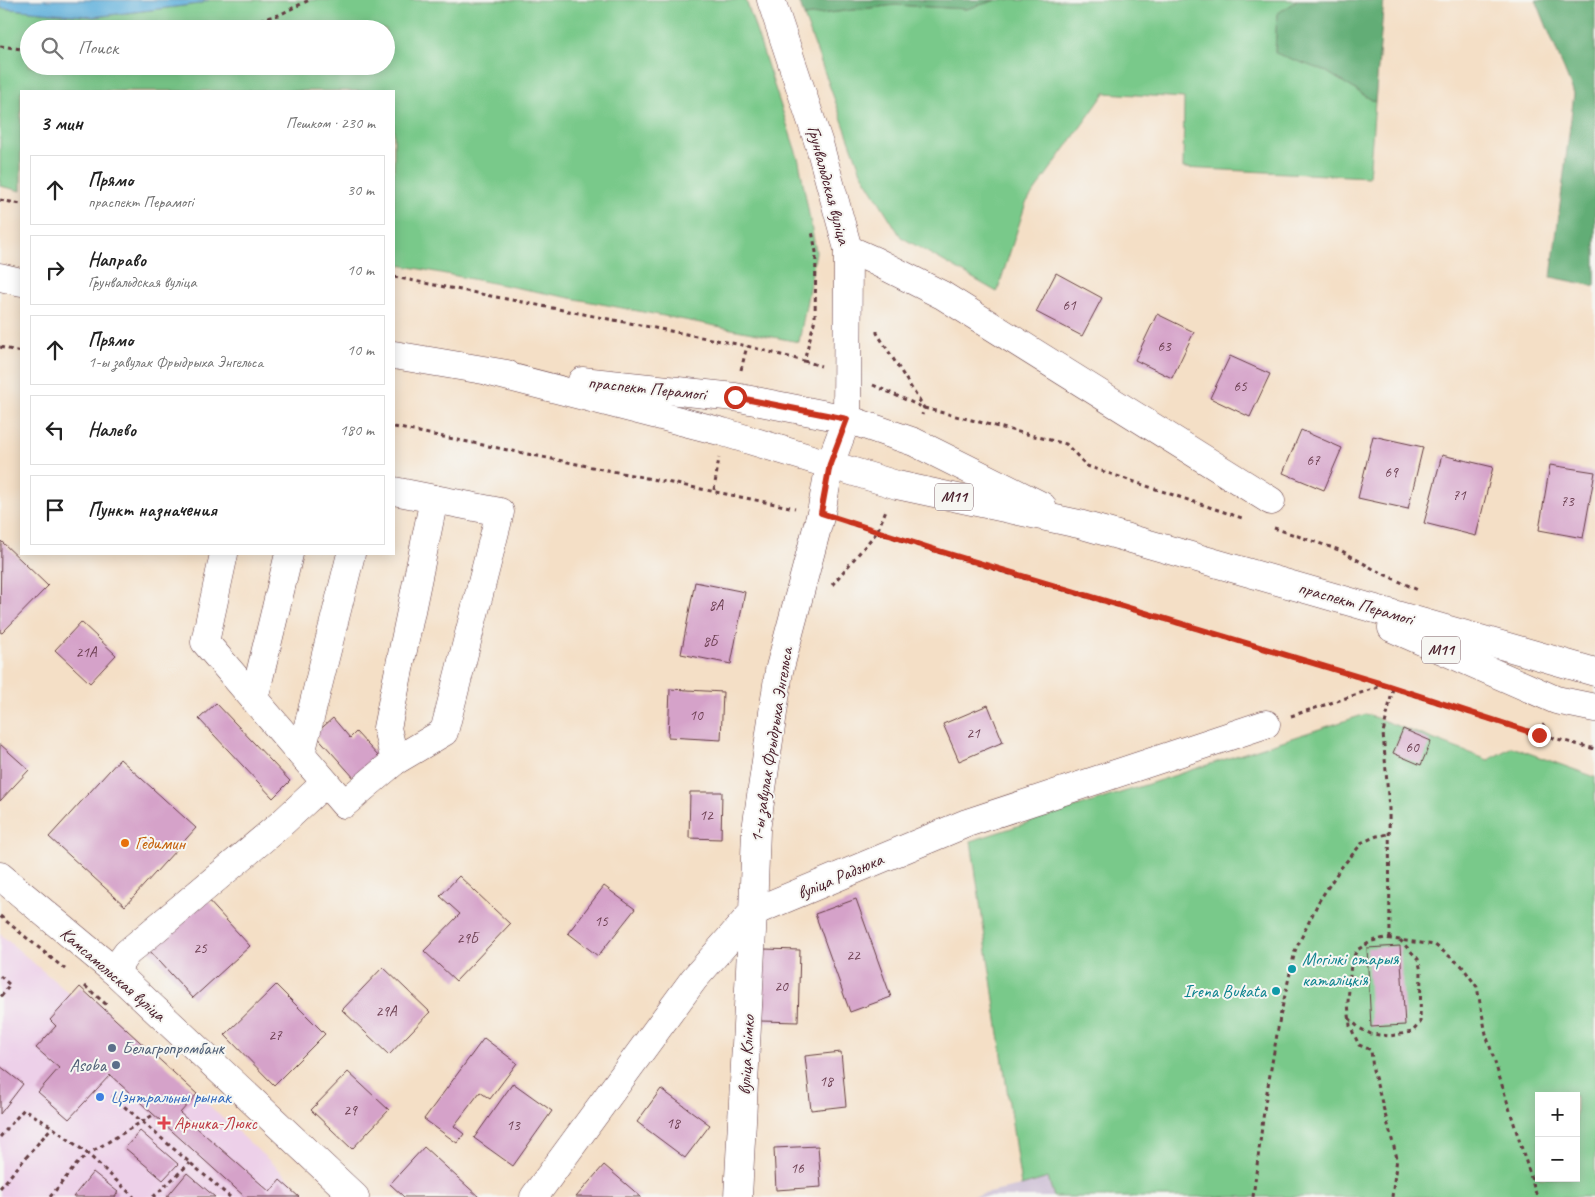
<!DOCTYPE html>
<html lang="ru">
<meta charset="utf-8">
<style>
body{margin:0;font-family:Caveat,sans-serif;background:#f6f6f6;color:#222}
.controls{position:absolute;right:15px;bottom:15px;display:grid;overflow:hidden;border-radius:0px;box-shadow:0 2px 12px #0003}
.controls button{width:45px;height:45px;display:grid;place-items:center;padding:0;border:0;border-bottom:1px solid #e0e0e0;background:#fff;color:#222;font:25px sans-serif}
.stop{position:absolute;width:15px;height:15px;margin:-11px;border:4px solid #c8321e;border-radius:50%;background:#fff}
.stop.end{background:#c8321e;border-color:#fff;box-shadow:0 1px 5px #0008}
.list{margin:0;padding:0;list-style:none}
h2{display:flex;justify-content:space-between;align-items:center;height:65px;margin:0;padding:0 20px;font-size:21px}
h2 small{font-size:16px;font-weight:400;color:#767676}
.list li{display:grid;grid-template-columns:32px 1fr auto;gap:15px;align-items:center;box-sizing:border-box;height:70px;margin:0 10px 10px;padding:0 10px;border:1px solid #e0e0e0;border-radius:0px}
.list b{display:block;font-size:19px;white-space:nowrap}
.list p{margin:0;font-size:16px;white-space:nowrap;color:#767676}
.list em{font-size:16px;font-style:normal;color:#767676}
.icon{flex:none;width:28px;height:28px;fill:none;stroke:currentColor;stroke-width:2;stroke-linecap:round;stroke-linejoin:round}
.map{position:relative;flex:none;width:1595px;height:1197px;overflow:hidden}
.search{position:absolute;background:#fff;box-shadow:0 2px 12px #0003;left:20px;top:20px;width:375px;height:55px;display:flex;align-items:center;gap:12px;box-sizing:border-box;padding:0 18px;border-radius:28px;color:#767676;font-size:19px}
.panel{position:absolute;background:#fff;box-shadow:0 2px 12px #0003;left:20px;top:90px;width:375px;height:465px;border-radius:0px}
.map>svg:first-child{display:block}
.built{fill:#edd0e9}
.industrial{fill:#ccbed4}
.green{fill:#79c98a;stroke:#62745a;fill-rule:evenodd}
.forest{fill:#62ad76;stroke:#566650}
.water{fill:#61b1dc;stroke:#566884}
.building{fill:#d5a2c9}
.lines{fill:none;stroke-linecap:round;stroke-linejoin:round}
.minor-casing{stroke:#643c42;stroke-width:29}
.major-casing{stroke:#643c42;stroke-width:29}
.path{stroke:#643c42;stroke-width:3;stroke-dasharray:4 4;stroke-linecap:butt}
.minor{stroke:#fff;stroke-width:28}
.major{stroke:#fff;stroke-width:28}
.route{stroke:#c8321e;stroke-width:6}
.food-dot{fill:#e8710a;stroke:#f6f6f2;stroke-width:2}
.culture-dot{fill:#0f9aa8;stroke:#f6f6f2;stroke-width:2}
.service-dot{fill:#5c6f8a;stroke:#f6f6f2;stroke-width:2}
.shop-dot{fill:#3f7fe0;stroke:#f6f6f2;stroke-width:2}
.health-dot{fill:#e0444e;stroke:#f6f6f2;stroke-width:2}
.labels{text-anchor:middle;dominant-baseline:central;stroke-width:4;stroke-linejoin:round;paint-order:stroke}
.number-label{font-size:15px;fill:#6d4052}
.shield{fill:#f6f6f2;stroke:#7e6067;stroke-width:1}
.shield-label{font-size:16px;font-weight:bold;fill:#4a1f2b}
.street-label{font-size:18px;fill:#4a1f2b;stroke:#f6f6f2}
.food-label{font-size:18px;fill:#c56008;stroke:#f6f6f2;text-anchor:start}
.culture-label{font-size:18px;fill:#0d838f;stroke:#f6f6f2;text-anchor:start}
.service-label{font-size:18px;fill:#4e5e75;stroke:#f6f6f2;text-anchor:start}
.shop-label{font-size:18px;fill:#366cbe;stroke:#f6f6f2;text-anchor:start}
.health-label{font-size:18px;fill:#be3a42;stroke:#f6f6f2;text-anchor:start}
</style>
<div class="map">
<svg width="1595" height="1197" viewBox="0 0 1595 1197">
<rect width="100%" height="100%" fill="#f6f6f2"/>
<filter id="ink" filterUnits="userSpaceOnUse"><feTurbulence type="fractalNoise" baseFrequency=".02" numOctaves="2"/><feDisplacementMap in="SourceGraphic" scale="10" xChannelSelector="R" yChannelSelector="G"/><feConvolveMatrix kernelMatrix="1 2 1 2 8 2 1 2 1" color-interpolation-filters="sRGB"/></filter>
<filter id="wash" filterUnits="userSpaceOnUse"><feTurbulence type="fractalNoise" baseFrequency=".0096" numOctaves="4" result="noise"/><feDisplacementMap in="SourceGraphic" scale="20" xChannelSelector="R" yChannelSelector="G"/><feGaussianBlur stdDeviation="1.12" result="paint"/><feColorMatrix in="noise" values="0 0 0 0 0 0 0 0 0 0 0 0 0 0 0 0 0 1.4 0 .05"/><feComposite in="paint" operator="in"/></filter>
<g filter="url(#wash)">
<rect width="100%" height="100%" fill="#f4dfc6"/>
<polygon class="built" points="0,934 72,996 80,987 309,1197 0,1197"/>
<polygon class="industrial" points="1048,1178 1054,1197 969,1197 1021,1186"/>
<g class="green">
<path d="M209,0H746L799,161L816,252L799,342L394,264V91H21V191L0,186V8L94,17L199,4ZM29,29H386V66H29Z"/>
<polygon points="996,0 1297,0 1277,14 1275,52 1327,72 1375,102 1369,177 1183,168 1184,98 1105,93 1026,203 997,292 901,237 861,172 804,16 895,5 967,9"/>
<path d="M1366,714L1488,760L1512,747L1595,777V1197H1054L1048,1178L1021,1186L971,841ZM1539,1096H1576V1178H1539Z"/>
</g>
<g class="forest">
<polygon points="799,0 996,0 967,9 895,5 804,16"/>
<polygon points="1297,0 1384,0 1375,102 1327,72 1275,53 1277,14"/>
<polygon points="1536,0 1595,0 1595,286 1551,277 1574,94"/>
</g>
<polygon class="water" points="0,0 209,0 199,4 94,17 0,8"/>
<g id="blocks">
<g class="building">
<polygon points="1056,273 1102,298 1082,336 1036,312"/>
<polygon points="1157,314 1194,332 1172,378 1135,360"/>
<polygon points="1230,356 1270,374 1250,417 1210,398"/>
<polygon points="1301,430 1342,448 1324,490 1283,473"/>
<polygon points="1373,436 1423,447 1408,509 1358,498"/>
<polygon points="1442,455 1493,467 1476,536 1424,523"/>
<polygon points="1550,465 1595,472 1583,538 1539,530"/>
<polygon points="1,541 48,586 2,633 0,632"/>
<polygon points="695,582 745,592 731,664 681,654"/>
<polygon points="81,622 116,655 90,683 55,650"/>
<polygon points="670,689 723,692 721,740 668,737"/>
<polygon points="216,703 290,781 273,798 199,719"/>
<polygon points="988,705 1003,742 959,761 943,724"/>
<polygon points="333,718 350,738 356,732 379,757 355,779 315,734"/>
<polygon points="1403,729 1431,741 1421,765 1393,753"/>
<polygon points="0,744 29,770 0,801"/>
<polygon points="120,759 196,828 125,906 49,837"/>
<polygon points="690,792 722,792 721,839 689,838"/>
<polygon points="459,876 510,924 456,981 424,951 460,914 440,896"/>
<polygon points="604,886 635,909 598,956 568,933"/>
<polygon points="206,898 250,946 193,998 149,950"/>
<polygon points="856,899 891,997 850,1012 815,914"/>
<polygon points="1400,946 1405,1025 1371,1027 1367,948"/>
<polygon points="764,949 800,950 798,1022 761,1021"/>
<polygon points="383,967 430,1012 389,1055 342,1010"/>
<polygon points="276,985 325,1034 274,1085 225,1035"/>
<polygon points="80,987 197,1094 180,1113 270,1192 280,1180 299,1197 245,1197 110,1075 69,1119 38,1092 59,1068 36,1048 56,1026 50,1020"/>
<polygon points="484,1038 517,1063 490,1099 480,1092 454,1126 464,1134 457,1143 424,1119"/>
<polygon points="841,1052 846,1106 811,1110 805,1056"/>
<polygon points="0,1066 23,1084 0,1114"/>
<polygon points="348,1072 389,1110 352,1149 311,1110"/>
<polygon points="513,1083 552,1111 513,1166 474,1138"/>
<polygon points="661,1089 710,1125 685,1158 637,1122"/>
<polygon points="140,1131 178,1164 163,1180 125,1148"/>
<polygon points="818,1146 821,1187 776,1190 774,1148"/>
<polygon points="424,1147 479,1197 404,1197 390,1184"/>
<polygon points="604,1165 641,1197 576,1197"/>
<polygon points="93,1172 118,1192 115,1197 73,1197"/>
<polygon points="187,1173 215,1197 167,1197"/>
</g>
</g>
</g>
<g filter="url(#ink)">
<use href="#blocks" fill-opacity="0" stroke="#643c42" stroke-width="1"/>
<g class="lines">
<defs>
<g id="minor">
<polyline points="848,249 873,260 942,295 1271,501"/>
<polyline points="224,554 205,642 344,804 395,761 444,732 500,512 394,491"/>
<polyline points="254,699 289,554"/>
<polyline points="301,754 351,554"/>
<polyline points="395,761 387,728 434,499"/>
<polyline points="0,876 114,971 355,1197"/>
<polyline points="114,971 127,953 281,824 325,783"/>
<polyline points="534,1197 694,979 753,912 967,823 1266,724"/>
<polyline points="738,1197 753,912 756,830 779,671 821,513 830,464"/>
</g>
<g id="major">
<polyline points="771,0 820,147 848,249 847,419 830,464"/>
<polyline points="0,277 21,282"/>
<polyline points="394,355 507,374"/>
<polyline points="490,372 723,432 897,485 1079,524 1595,672"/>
<polyline points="582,381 735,397 847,419 914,442 1042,506"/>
<polyline points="1392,628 1556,700 1595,708"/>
</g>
</defs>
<use href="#minor" class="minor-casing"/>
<use href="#major" class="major-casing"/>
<g class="path">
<polyline points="221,29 279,15 309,0"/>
<polyline points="0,46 29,50"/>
<polyline points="0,200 21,204"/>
<polyline points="394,277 747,346 804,361 815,319 816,252 812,231"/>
<polyline points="877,331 877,333 924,408 922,415"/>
<polyline points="0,347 21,352"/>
<polyline points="804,361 821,366"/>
<polyline points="741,370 747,346"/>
<polyline points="873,385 924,408 1066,444 1087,466 1242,518"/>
<polyline points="394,427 795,508"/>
<polyline points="714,490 719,458"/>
<path d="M847,522C998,573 1153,615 1306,661C1402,690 1497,724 1595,749"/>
<polyline points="1274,528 1342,551 1375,570 1420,591"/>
<polyline points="832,585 877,532 886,510"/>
<polyline points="1291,716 1385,685"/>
<polyline points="1539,735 1544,724"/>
<polyline points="0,916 66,970"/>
<polyline points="1390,939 1389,809 1383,733 1393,688"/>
<polyline points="0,976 10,985 0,998"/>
<polyline points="85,986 108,1006"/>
<polyline points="1349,1018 1359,1028 1371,1034 1390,1036 1412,1032 1420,1023 1421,971 1418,959 1400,940"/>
<polyline points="112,1096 230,1197"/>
<polyline points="0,1137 24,1109 52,1127 88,1154 134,1197"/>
<polyline points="0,1188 52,1127"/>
<polyline points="50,1197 77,1164 88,1154 153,1115"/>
<polyline points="153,1197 190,1163"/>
<polyline points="1253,1197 1265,1103 1280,1017 1295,951 1319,901 1340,869 1363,842 1377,836 1389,834"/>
<polyline points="1392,1197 1397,1158 1373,1070 1371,1050 1359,1045 1350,1026 1348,1002 1351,962 1357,950 1372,941 1385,938 1435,945 1462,966 1477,987 1486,1034 1537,1197"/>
</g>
<use href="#minor" class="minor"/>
<use href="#major" class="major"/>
</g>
</g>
<g class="lines" filter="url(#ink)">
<polyline class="route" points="735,397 847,419 830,464 821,513 939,551 1386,685 1539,735"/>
</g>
<circle class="food-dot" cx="125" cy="843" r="5"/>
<g class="culture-dot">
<circle cx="1292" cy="969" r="5"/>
<circle cx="1276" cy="991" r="5"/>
</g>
<g class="service-dot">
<circle cx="112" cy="1048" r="5"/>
<circle cx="116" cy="1065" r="5"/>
</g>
<circle class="shop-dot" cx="100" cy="1097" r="5"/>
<path class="health-dot" d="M161.5 1115.5h5v5h5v5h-5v5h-5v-5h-5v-5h5z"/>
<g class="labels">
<g class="number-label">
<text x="1069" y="305">61</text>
<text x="1164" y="346">63</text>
<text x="1240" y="386">65</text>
<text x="1313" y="460">67</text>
<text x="1391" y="472">69</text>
<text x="1459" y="495">71</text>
<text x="1567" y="501">73</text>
<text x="716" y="605">8А</text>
<text x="710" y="641">8Б</text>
<text x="86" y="652">21А</text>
<text x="696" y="715">10</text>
<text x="973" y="733">21</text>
<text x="1412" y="747">60</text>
<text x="706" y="815">12</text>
<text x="601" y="921">15</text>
<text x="467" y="938">29Б</text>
<text x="200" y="948">25</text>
<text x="853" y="955">22</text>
<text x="781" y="986">20</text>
<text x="386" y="1011">29А</text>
<text x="275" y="1035">27</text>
<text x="826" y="1081">18</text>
<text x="350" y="1110">29</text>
<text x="673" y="1123">18</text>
<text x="513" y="1125">13</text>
<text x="797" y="1168">16</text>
</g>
<g class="shield">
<rect x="935" y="483.5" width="38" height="27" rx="4"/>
<rect x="1422" y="636.5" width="38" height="27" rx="4"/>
</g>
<g class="shield-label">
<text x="954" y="497">М11</text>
<text x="1441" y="650">М11</text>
</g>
<g class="street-label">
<text transform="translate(829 185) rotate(75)">Грунвальдская вуліца</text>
<text transform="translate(647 388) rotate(6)">праспект Перамогі</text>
<text transform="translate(1356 603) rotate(16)">праспект Перамогі</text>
<text transform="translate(771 745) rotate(-81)">1-ы завулак Фрыдрыха Энгельса</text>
<text transform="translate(840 876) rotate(-23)">вуліца Радзюка</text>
<text transform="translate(113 974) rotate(41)">Камсамольская вуліца</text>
<text transform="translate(746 1055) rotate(-87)">вуліца Клімко</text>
</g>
<g class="food-label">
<text x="135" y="843">Гедимин</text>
</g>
<g class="culture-label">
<text x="1302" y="959">Могілкі старыя<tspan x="1302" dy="21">каталіцкія</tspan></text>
<text x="1266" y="991" text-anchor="end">Irena Bukata</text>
</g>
<g class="service-label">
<text x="122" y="1048">Белагропромбанк</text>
<text x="106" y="1065" text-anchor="end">Asoba</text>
</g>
<g class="shop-label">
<text x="110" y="1097">Цэнтральны рынак</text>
</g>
<g class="health-label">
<text x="174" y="1123">Арника-Люкс</text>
</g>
</g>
</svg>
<div class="controls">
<button>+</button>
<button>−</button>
</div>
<div class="stop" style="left:735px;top:397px"></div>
<div class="stop end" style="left:1539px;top:735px"></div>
<div class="search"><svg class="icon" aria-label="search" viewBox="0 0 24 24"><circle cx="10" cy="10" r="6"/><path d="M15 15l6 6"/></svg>Поиск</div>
<section class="panel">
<h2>3 мин<small>Пешком · 230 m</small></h2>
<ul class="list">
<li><svg class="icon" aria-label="ahead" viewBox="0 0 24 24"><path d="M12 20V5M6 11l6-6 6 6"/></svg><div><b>Прямо</b><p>праспект Перамогі</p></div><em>30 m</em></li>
<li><svg class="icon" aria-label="right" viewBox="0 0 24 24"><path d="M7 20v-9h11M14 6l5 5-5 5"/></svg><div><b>Направо</b><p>Грунвальдская вуліца</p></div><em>10 m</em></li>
<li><svg class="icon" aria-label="ahead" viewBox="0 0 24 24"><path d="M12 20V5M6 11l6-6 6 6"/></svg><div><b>Прямо</b><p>1-ы завулак Фрыдрыха Энгельса</p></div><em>10 m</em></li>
<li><svg class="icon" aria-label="left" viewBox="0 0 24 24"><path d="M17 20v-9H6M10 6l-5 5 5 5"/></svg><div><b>Налево</b></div><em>180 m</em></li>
<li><svg class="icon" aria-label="arrive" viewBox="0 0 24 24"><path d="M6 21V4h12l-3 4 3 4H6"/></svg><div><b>Пункт назначения</b></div></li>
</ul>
</section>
</div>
